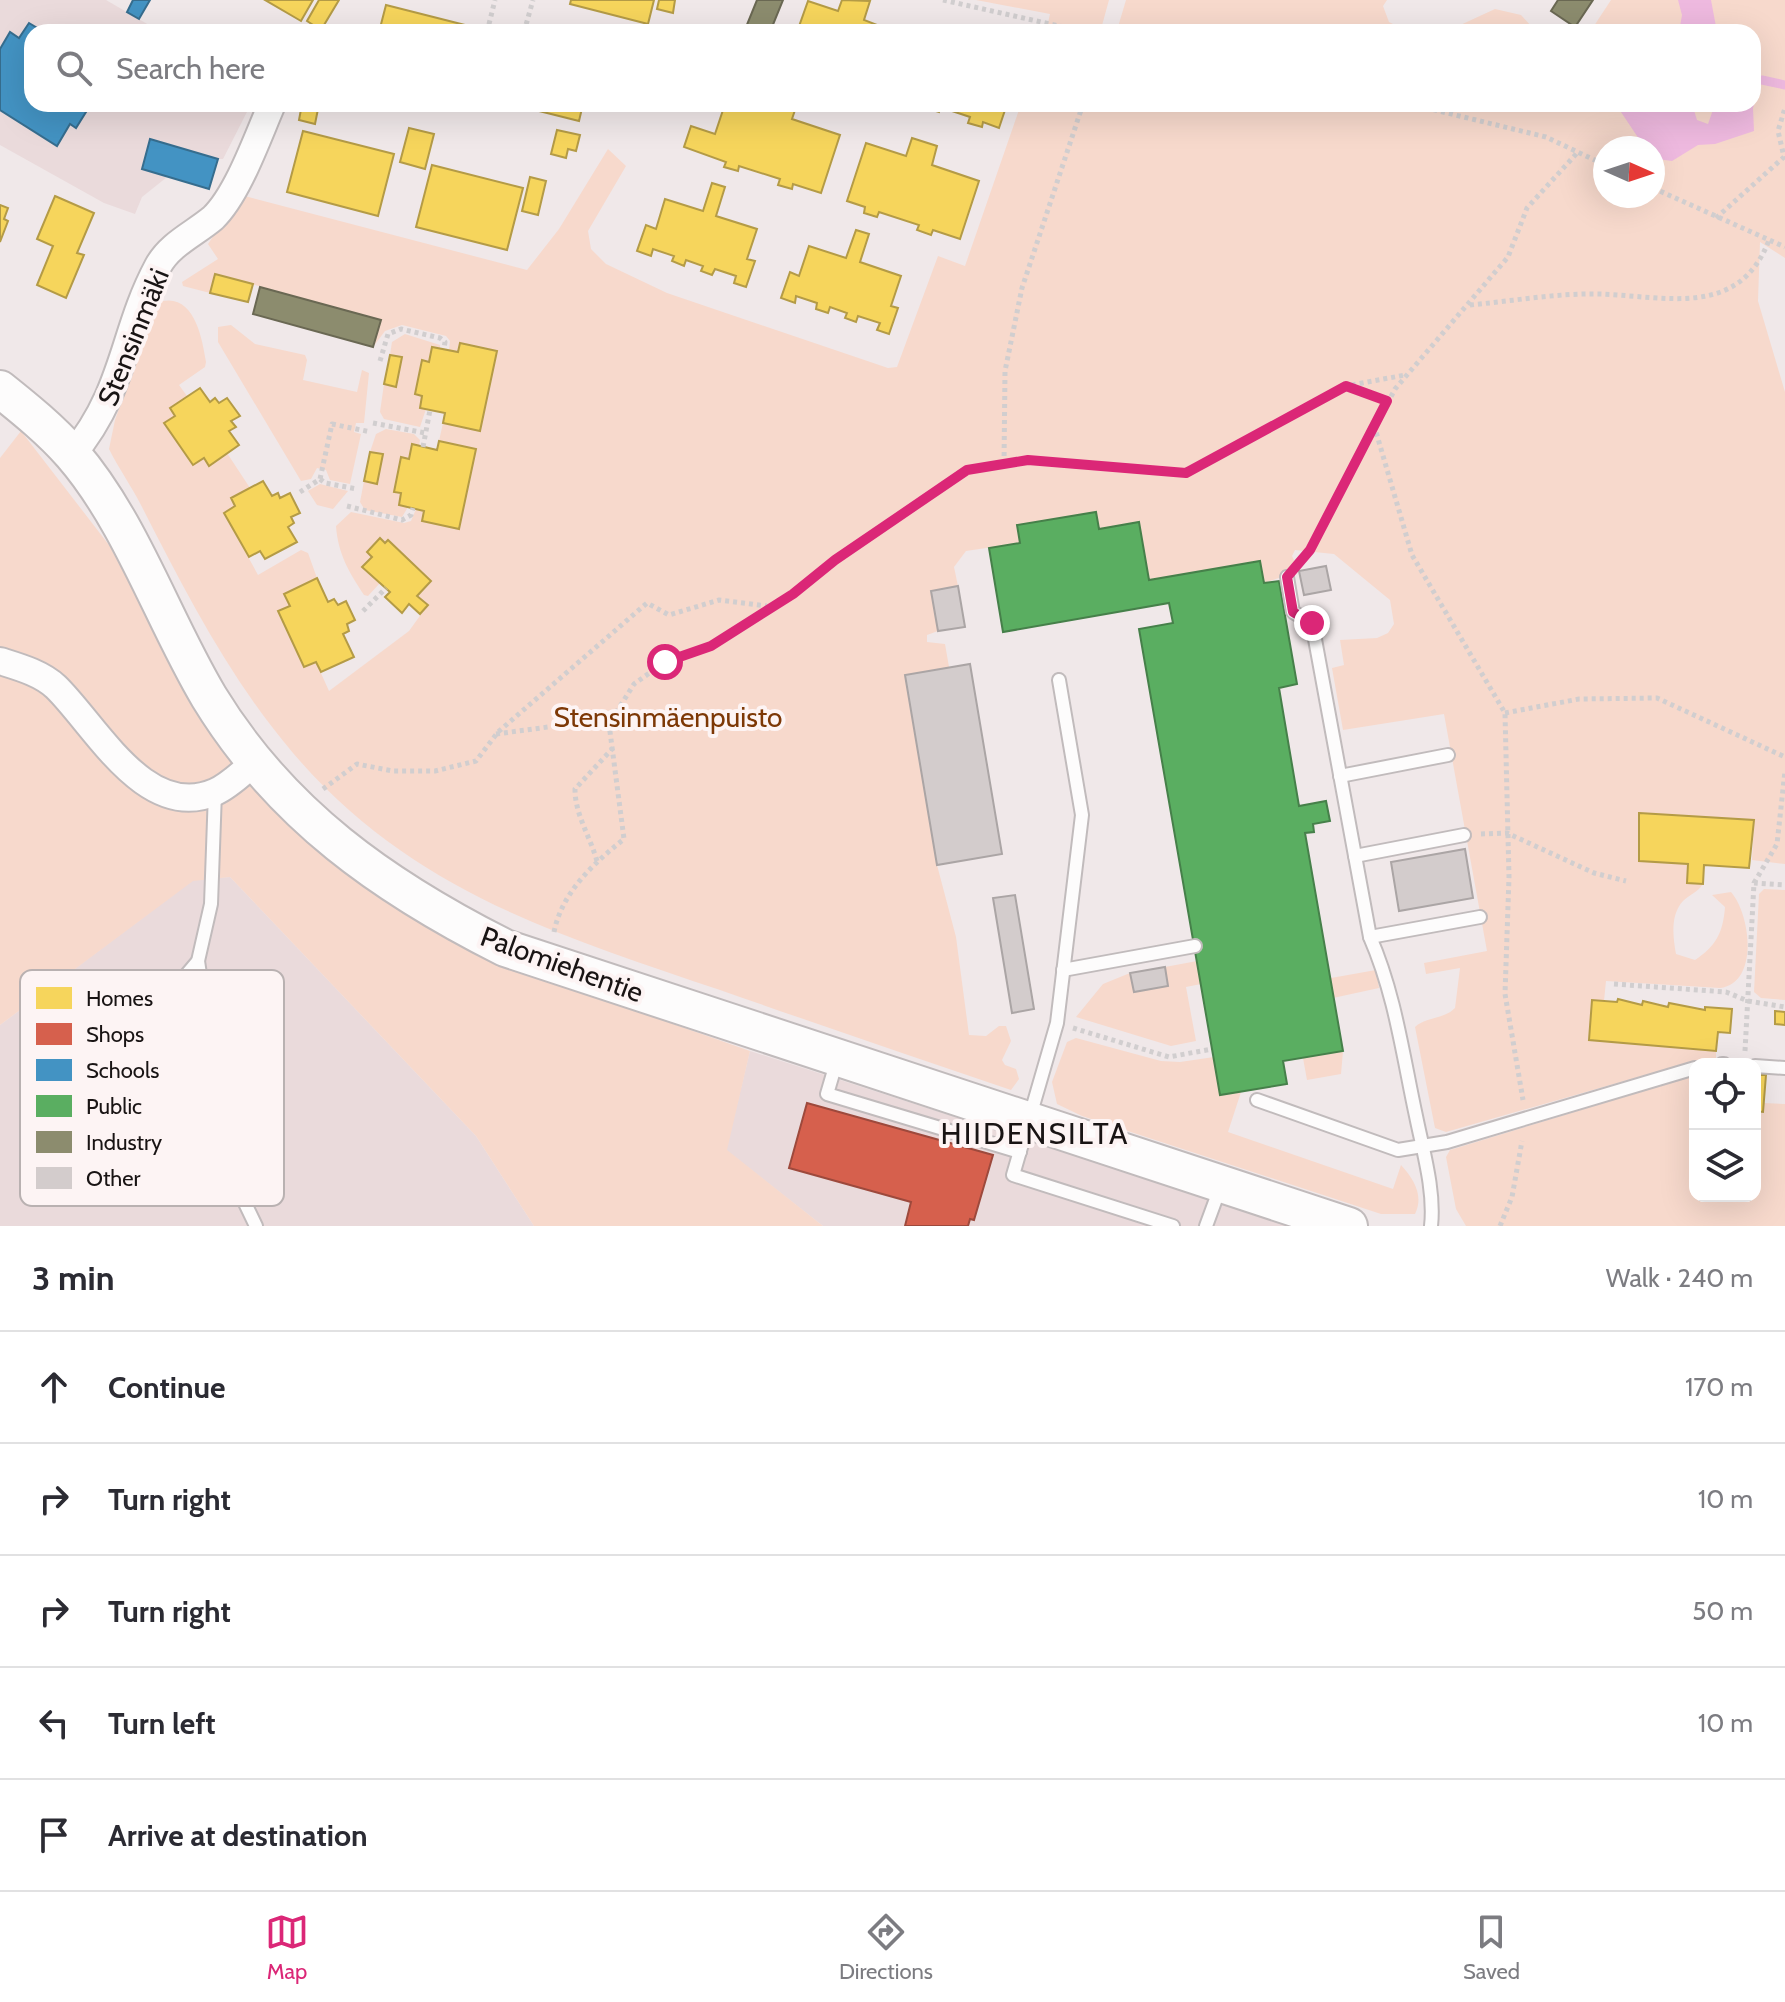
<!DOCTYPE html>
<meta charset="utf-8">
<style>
body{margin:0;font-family:Cabin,sans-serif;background:#f2f2f3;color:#2b2b33}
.controls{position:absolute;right:24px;bottom:24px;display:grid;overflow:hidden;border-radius:16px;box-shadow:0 8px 32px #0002}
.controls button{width:72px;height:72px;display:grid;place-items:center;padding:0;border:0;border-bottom:2px solid #e1e1e2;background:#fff;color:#2b2b33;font:40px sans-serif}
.compass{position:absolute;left:1593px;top:136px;width:72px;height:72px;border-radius:50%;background:#fff;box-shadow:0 8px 32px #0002;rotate:93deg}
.stop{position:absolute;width:24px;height:24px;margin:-18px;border:6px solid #db2777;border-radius:50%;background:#fff}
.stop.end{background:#db2777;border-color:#fff;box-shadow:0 2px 8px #0008}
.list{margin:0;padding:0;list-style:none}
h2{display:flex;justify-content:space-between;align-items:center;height:104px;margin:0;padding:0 32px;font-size:34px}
h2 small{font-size:26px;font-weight:400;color:#7c7c81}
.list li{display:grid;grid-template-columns:52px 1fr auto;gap:24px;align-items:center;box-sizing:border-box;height:112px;padding:0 32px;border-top:2px solid #e1e1e2}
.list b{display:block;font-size:30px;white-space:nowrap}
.list em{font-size:26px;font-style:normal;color:#7c7c81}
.icon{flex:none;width:44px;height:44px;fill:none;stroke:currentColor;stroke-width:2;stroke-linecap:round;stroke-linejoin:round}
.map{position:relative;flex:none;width:1785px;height:1226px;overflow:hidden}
.search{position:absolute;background:#fff;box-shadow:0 8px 32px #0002;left:24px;right:24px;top:24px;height:88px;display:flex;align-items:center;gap:20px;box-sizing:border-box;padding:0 28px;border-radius:24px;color:#7c7c81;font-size:30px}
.sheet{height:664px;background:#fff}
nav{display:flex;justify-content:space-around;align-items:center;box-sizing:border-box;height:112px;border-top:2px solid #e1e1e2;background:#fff;font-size:22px;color:#7c7c81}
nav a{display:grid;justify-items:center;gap:4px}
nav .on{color:#db2777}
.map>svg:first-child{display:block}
.built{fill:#eadadb}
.green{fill:#f7d9cc;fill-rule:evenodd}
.water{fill:#eeb9df}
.homes{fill:#f6d55c;stroke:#b49b46;stroke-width:2}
.shops{fill:#d6604d;stroke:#9d493c;stroke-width:2}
.schools{fill:#4393c3;stroke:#366d8e;stroke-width:2}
.public{fill:#5aae61;stroke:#46804a;stroke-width:2}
.industry{fill:#8c8c6e;stroke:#6a6853;stroke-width:2}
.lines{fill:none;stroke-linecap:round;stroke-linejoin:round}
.stream{stroke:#eeb9df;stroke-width:9}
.building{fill:#d3cccc;stroke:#aba5a5;stroke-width:2}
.lane-casing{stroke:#c1bbbc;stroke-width:16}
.street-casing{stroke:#c1bbbc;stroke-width:30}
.secondary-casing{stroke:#c1bbbc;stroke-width:40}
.path{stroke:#d1cecf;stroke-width:5;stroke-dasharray:4 4;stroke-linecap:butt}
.lane{stroke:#fdfcfc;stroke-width:12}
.street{stroke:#fdfcfc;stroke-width:26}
.secondary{stroke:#fdfcfc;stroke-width:36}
.route{stroke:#db2777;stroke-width:10}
.labels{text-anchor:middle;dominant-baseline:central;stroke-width:8;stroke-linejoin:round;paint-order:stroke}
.street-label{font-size:28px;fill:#191414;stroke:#fdf4f4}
.park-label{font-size:28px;fill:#7d3806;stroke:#fdf4f4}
.neighbourhood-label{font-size:30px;letter-spacing:2px;fill:#191414;stroke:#fdf4f4}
.key{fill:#fdf4f4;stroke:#b9b1b1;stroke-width:2}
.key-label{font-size:22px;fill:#191414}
</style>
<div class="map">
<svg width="1785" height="1226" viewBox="0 0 1785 1226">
<rect width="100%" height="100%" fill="#f0e8e9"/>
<g class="built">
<polygon points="0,0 106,0 161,32 32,32 32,104 251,104 223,159 218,159 209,189 167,177 142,197 135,214 104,203 0,145"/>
<polygon points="230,877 476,1136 534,1226 0,1226 0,1025 193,880"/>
<polygon points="750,1051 1294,1226 823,1226 726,1150"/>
</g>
<g class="green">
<polygon points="976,0 1109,0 1101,29 1118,27 1126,0 1387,0 1383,6 1389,22 1409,32 1046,32 1050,14"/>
<path d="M1611,0H1785V258L1760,242L1758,301L1785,392V864L1752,860L1754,820L1639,813V861L1688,864V883L1703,884C1697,893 1690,894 1683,901C1670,915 1673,937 1676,954L1695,960C1716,946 1723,933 1725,907L1712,895L1731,892C1751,915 1759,983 1720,988L1606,981L1604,1001H1592L1589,1039L1716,1051V1061L1652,1073L1446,1132L1435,1128L1415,1027C1427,1016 1443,1020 1455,1008L1460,968L1426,974L1424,963L1487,951L1444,714L1343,730L1332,668L1344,665L1340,640L1377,638L1388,633L1394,624L1390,600L1334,554L1295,550L1292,556L1299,571L1264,583L1149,580L1139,523L1099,529L1095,512L1017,525L1020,543L966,551L954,567L958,586L932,591L938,631L927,635V642L945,644L949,667L905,675L937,865L956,937L969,1035L986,1036L999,1026H1006L1011,1041L1002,1060L1005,1065L1016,1069L1019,1079L1011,1090C914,1057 817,1024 720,990C556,934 411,891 293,753C230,679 186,593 142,507C132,487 119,469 109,449L115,420L156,303C193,289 202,336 206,362L205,367L179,385L187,396L170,408L175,416L164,424L193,465L204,458L210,466L227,453L250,488L231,498L235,506L224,513L258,575L301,550L308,553L317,578L285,594L290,606L278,612L304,667L316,662L329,691L409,631L427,606L417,596L431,581L388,540L385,543L380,538L367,551L372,557L363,567L380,583L368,596L364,595C349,572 338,554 336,526L351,512L404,523L411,521L416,509L424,511L423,521L459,528L476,449L439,441L443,423L480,431L497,351L460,343L458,352L449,350L450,341L446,336L402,325L385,331L373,347L381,321L216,274L210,293L183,286L182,282L218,259L208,244L241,195L527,270L559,229L608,149L626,166L588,231L591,249L606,264L667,293L888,368L897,367L938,256L965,266L1021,104H1753V32H1590ZM1605,148H1653V196H1605Z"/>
<polygon points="1495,9 1521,15 1531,26 1531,32 1420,32 1456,27"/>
<polygon points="231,325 255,344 305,355 307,360 303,380 357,392 362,370 369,373 364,423 356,423 354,432 361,434 350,484 330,480 326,470 317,468 311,479 301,481 218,342 218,327"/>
<polygon points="405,334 440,345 440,348 432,347 429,362 422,360 415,394 422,396 420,408 426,409 420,427 384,419 380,412 384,384 396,386 402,358 390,355 392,342"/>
<polygon points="386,429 414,434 420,440 419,446 412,445 409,459 401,458 394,491 401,493 399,505 408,507 402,517 365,510 360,502 364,481 377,483 383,455 370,452 376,434"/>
<polygon points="21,431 109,545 210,733 265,799 345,872 438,929 517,969 750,1051 727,1150 823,1226 534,1226 476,1136 230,877 193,881 0,1025 0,458"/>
<polygon points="320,484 348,491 333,509 317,505 308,491"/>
<polygon points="1764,889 1785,890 1785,1000 1761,998 1754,992 1759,894"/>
<polygon points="1197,961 1201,984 1186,987 1196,1041 1171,1046 1076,1017 1103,984 1130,973 1168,985 1165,967"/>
<polygon points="1376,970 1379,988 1333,998 1331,978"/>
<path d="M1076,1038L1161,1061L1180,1062L1214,1057L1220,1095L1241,1092L1228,1132L1393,1189L1401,1165C1414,1179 1424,1196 1415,1214H1381L1082,1116L1057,1104L1052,1082L1067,1042Z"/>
<polygon points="1343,1051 1341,1074 1307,1080 1303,1058"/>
<polygon points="1695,1075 1695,1196 1755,1196 1755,1111 1764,1103 1785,1104 1785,1226 1466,1226 1456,1209 1446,1157 1450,1150"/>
</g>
<g class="water">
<polygon points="1678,0 1711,0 1717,32 1679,32 1682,15"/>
<polygon points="1753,63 1762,80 1753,108 1754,131 1715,144 1698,145 1672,161 1657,159 1653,148 1645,148 1621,112 1622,104 1692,104 1697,120 1708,124 1715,104 1753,104"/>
</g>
<g class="homes">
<polygon points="265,0 313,0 301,21"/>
<polygon points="319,0 339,0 321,30 307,21"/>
<polygon points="571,0 654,0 648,24 570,4"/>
<polygon points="659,0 675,0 673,13 657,9"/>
<polygon points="842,0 870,1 864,20 895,32 797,32 808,1 838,11"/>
<polygon points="386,5 465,25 463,32 379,32"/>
<polygon points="302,104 319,104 315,124 299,120"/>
<polygon points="511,104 583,104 579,121"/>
<polygon points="725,104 748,104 767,110 769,104 797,104 792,119 840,135 821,193 793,184 792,189 778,185 780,179 739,166 738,171 724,167 726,162 684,147 691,126 715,134"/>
<polygon points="927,104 1007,104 999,128 983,122 982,127 968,123 970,117 940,107 939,112 926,108"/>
<polygon points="409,128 434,134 425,169 400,162"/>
<polygon points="557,130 580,135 576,151 568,149 566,158 551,154"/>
<polygon points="303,131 394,154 378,216 287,192"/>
<polygon points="912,138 937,146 932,165 979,181 960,239 933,230 931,235 917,230 919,225 879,212 877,217 864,213 865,207 847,201 866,143 906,156"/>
<polygon points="432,165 523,188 507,250 416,227"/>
<polygon points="530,177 546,181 538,215 522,211"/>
<polygon points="712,183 725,187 716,216 757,229 747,259 755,261 746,287 734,283 736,276 715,269 712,275 701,271 703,266 686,260 684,266 672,261 674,256 653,249 651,256 637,251 646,225 656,229 665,199 703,211"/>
<polygon points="55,196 94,213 77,253 84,255 66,298 37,285 53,246 37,239"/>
<polygon points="0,205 8,208 4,219 8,221 0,242"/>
<polygon points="856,230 869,234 860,262 901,276 891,306 898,308 889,334 877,330 880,323 858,316 856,322 845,318 847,313 830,307 828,313 816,309 817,303 796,296 795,303 781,298 790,272 799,276 809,246 846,258"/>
<polygon points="215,274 253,284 248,302 210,293"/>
<polygon points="460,343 497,351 480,431 443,423 445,413 420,408 422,396 415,394 422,360 429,362 432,347 458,352"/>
<polygon points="390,355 402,357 396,387 384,384"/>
<polygon points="200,388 210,402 215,398 219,403 227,398 240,416 231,421 236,427 229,431 239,445 209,466 204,458 193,465 164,423 175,416 170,408"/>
<polygon points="439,441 476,449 459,529 422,521 424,511 399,505 401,493 394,492 401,457 409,459 412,444 437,450"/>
<polygon points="370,452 383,454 377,484 364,481"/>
<polygon points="263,481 272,496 278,493 280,498 290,493 300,513 291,517 294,523 288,527 297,542 265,559 260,551 249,557 224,513 235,506 231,498"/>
<polygon points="380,538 385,543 388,540 431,581 417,596 428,605 420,614 409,604 402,613 385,597 390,592 362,567 372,557 367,552"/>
<polygon points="317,578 328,602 334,599 338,605 346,601 355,620 347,624 349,631 343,634 354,657 321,672 316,662 304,667 278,611 290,606 284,594"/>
<polygon points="1639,813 1754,820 1749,868 1704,865 1703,884 1687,883 1688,864 1639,861"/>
<polygon points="1618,999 1642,1005 1643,1001 1668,1007 1669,1003 1705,1010 1705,1007 1732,1009 1730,1033 1718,1032 1716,1051 1589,1040 1592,1000 1617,1002"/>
<polygon points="1775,1011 1785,1012 1785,1025 1775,1024"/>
<polygon points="1755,1075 1766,1075 1763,1112 1755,1111"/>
</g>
<polygon class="shops" points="807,1103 993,1155 974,1220 970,1219 968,1226 905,1226 911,1202 789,1168"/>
<g class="schools">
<polygon points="133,0 150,0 139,19 127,12"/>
<polygon points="29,23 44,32 32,32 32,104 91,104 76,128 70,124 57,146 0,110 0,49 10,32 19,38"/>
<polygon points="150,139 218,159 209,189 142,169"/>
</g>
<polygon class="public" points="1096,512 1099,529 1139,522 1149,580 1260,561 1264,583 1279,581 1297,684 1279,688 1299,806 1326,801 1330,821 1313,824 1314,832 1305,833 1343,1051 1283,1061 1287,1084 1220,1095 1139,629 1173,623 1169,603 1003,632 989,548 1020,543 1017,525"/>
<g class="industry">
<polygon points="757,0 783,0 770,32 744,32"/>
<polygon points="1558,0 1593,0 1575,27 1551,11"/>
<polygon points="260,287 381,320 373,347 253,314"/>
</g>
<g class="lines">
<polyline class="stream" points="1762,80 1785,85"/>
</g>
<g class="building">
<polygon points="1326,566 1331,590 1304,595 1299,571"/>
<polygon points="958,586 965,627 938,631 931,591"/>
<polygon points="970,664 1002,854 937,865 905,675"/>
<polygon points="1465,849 1473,898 1399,911 1391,862"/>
<polygon points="1015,895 1034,1009 1012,1013 993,898"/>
<polygon points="1165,967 1168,986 1134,992 1130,973"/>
</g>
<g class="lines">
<defs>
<g id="lane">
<path d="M1287,577L1293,612L1312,623L1370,937C1395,994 1403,1056 1416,1116C1423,1151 1435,1191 1431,1226"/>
<polyline points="1059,680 1082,815 1057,1023 1013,1175 1173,1226"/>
<polyline points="1340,776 1448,755"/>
<polyline points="1355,856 1464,835"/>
<polyline points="1370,937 1480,917"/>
<polyline points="198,961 230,1172 256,1226"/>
<polyline points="1063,970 1195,946"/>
<polyline points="127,1045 198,961 211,904 215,792"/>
<polyline points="837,1060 827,1094 1020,1152"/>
<polyline points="1722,1064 1724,1064"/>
<polyline points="1755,1066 1785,1068"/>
<polyline points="1257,1100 1398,1150 1447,1142 1695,1068"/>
<polyline points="1206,1226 1220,1188"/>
</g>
<g id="street">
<path d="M72,455C126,390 122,333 158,266C170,244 194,234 213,218C238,194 258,136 272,104"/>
<path d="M0,661C19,667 41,673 56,687C96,726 146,822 215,792C229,786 243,772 255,762"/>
</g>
<path id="secondary" d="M0,389C25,409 51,430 72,454C131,522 163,620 209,697C281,815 384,887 505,948L1349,1226"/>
</defs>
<use href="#lane" class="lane-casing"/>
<use href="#street" class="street-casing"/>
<use href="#secondary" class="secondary-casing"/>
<g class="path">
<polyline points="943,0 1086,32"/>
<polyline points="487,32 495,0"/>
<polyline points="524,32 533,0"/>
<polyline points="1410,104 1546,137 1605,165"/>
<polyline points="1653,188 1785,247"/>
<polyline points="1716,218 1784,157 1778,131 1785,108"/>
<path d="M1470,305C1513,301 1557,293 1599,294C1666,296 1739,319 1769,240"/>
<polyline points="380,361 388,334 401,329 440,338 445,342 444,349"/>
<polyline points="1347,387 1387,401"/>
<polyline points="373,423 425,433"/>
<polyline points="1374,425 1412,555 1505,713 1509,877 1505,994 1523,1100"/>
<polyline points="423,447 430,410"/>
<polyline points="1004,464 1005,371 1022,288 1083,104"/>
<polyline points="320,479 325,483 357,489"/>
<polyline points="300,492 320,479 332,424 371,432"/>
<polyline points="347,506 402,520 411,515 413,508"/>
<polyline points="1298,564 1310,550 1395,389 1508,257 1527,208 1578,152"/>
<polyline points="363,611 386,588"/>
<polyline points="1505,713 1579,699 1657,698 1785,757"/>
<polyline points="496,734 578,723 609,724"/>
<polyline points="323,789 357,764 393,771 435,771 476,761 498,732 647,603 669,615 719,600 767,606"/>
<polyline points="1481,834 1507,833 1594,873 1626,881"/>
<path d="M597,861C590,836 575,815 575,789L613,748"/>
<polyline points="1754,883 1777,844 1785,771"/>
<path d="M554,932C562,892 594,863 624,839L609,724L634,684L665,662L711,646L793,594L835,560L967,470L1028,460L1186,473L1346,386L1405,375"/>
<polyline points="1614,984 1726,992 1748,1001 1785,1007"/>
<polyline points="1073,1028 1169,1057 1212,1049"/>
<polyline points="1745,1051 1754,883 1785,885"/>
<polyline points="1500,1226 1512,1197 1522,1141"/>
</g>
<use href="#lane" class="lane"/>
<use href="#street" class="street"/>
<use href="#secondary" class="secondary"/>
</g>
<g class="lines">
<polyline class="route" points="665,662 711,646 793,594 835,560 967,470 1028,460 1186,473 1346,386 1387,401 1310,550 1287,577 1293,612 1312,623"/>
</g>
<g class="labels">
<g class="street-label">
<text transform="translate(133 337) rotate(-68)">Stensinmäki</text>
<text transform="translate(562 964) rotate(20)">Palomiehentie</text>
</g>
<g class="park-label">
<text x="668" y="717">Stensinmäenpuisto</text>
</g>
<g class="neighbourhood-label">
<text x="1035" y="1133">HIIDENSILTA</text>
</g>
</g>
<rect x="20" y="970" width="264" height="236" rx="12" class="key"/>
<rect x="36" y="987" width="36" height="22" fill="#f6d55c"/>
<rect x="36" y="1023" width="36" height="22" fill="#d6604d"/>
<rect x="36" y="1059" width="36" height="22" fill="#4393c3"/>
<rect x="36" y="1095" width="36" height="22" fill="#5aae61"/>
<rect x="36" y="1131" width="36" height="22" fill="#8c8c6e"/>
<rect x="36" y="1167" width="36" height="22" fill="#d3cccc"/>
<g class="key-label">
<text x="86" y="1006">Homes</text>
<text x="86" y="1042">Shops</text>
<text x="86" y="1078">Schools</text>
<text x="86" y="1114">Public</text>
<text x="86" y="1150">Industry</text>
<text x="86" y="1186">Other</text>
</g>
</svg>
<div class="controls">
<button><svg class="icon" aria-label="locate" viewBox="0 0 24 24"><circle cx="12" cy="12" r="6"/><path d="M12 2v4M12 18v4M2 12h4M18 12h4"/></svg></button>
<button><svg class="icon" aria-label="layers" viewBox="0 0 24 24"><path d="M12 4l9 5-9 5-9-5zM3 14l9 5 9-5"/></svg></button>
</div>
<svg class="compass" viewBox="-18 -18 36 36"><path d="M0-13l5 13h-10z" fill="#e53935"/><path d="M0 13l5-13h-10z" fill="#7c7c81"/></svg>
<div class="stop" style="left:665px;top:662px"></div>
<div class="stop end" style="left:1312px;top:623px"></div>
<div class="search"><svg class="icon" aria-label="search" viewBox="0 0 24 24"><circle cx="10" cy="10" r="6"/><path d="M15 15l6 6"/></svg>Search here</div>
</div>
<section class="sheet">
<h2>3 min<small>Walk · 240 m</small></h2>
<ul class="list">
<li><svg class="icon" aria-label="ahead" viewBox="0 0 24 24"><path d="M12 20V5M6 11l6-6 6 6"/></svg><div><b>Continue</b></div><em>170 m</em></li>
<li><svg class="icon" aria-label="right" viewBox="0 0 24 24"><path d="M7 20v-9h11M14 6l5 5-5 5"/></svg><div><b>Turn right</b></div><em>10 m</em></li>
<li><svg class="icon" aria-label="right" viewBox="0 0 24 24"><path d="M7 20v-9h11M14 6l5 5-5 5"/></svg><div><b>Turn right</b></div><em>50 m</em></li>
<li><svg class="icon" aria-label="left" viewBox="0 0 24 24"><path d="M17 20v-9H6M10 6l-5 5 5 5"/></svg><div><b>Turn left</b></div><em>10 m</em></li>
<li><svg class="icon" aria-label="arrive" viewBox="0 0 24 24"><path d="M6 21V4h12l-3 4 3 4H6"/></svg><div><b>Arrive at destination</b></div></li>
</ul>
</section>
<nav>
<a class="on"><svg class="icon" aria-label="map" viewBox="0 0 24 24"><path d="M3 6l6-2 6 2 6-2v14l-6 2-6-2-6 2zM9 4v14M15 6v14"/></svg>Map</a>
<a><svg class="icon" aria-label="directions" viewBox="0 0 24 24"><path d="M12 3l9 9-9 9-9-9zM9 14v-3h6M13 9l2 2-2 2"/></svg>Directions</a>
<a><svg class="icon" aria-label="saved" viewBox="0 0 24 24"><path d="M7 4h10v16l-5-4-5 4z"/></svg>Saved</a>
</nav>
